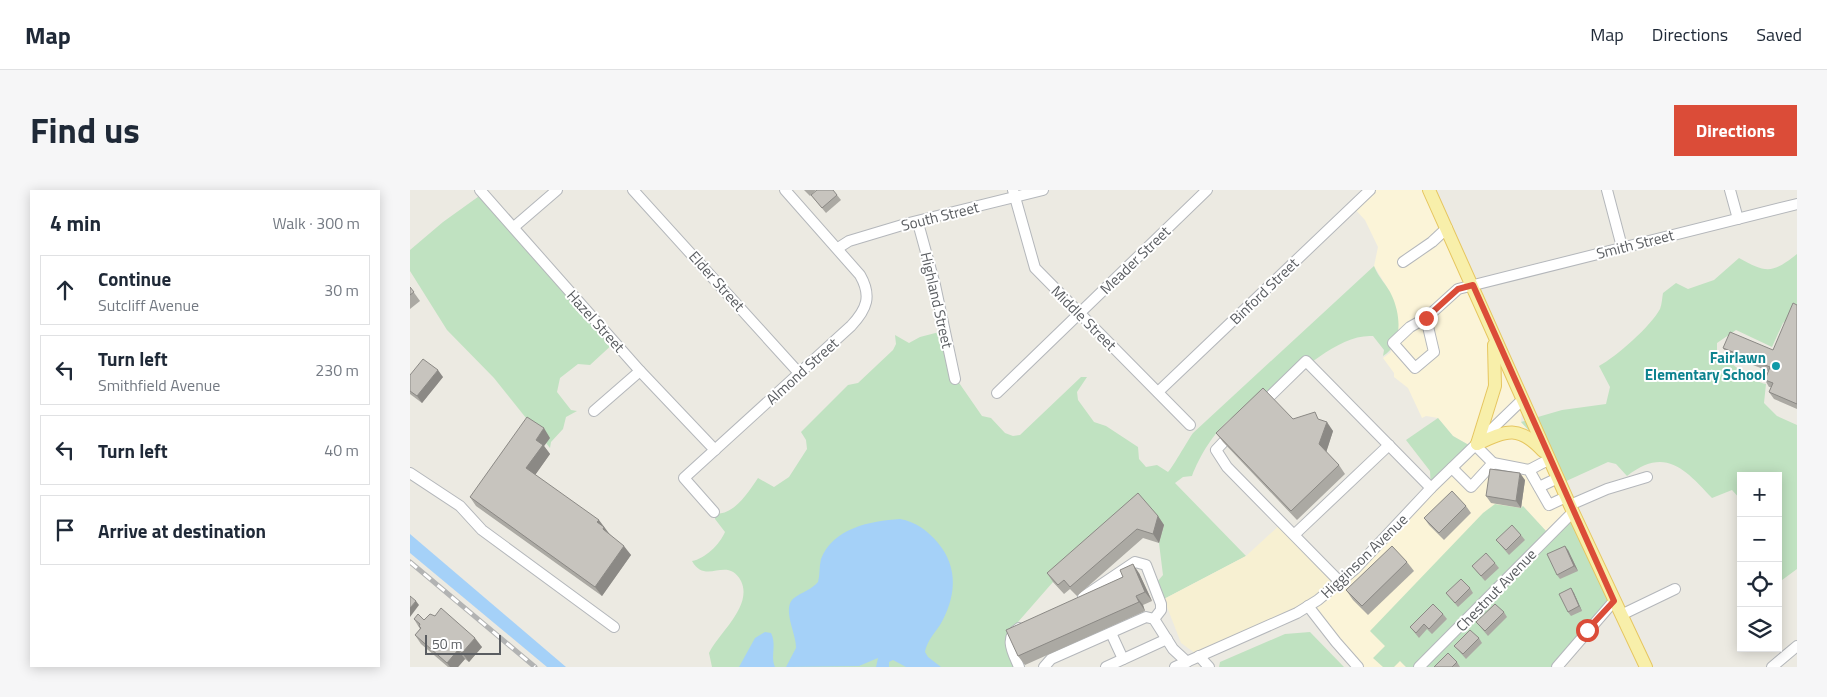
<!DOCTYPE html>
<meta charset="utf-8">
<style>
body{margin:0;font-family:"Titillium Web",sans-serif;background:#f6f6f7;color:#1f2937}
.controls{position:absolute;right:15px;bottom:15px;display:grid;overflow:hidden;border-radius:0px;box-shadow:0 2px 12px #0003}
.controls button{width:45px;height:45px;display:grid;place-items:center;padding:0;border:0;border-bottom:1px solid #e0e1e3;background:#fff;color:#1f2937;font:25px sans-serif}
.scale{position:absolute;left:15px;bottom:12px;width:76px;box-sizing:border-box;padding-left:5px;border:2px solid #5a5d61;border-top:0;font-size:14px;line-height:18px;white-space:nowrap;color:#5a5d61;-webkit-text-stroke:4px #fff;paint-order:stroke}
.stop{position:absolute;width:15px;height:15px;margin:-11px;border:4px solid #db4c38;border-radius:50%;background:#fff}
.stop.end{background:#db4c38;border-color:#fff;box-shadow:0 1px 5px #0008}
.list{margin:0;padding:0;list-style:none}
h2{display:flex;justify-content:space-between;align-items:center;height:65px;margin:0;padding:0 20px;font-size:21px}
h2 small{font-size:16px;font-weight:400;color:#747a83}
.list li{display:grid;grid-template-columns:32px 1fr auto;gap:15px;align-items:center;box-sizing:border-box;height:70px;margin:0 10px 10px;padding:0 10px;border:1px solid #e0e1e3;border-radius:0px}
.list b{display:block;font-size:19px;white-space:nowrap}
.list p{margin:0;font-size:16px;white-space:nowrap;color:#747a83}
.list em{font-size:16px;font-style:normal;color:#747a83}
.icon{flex:none;width:28px;height:28px;fill:none;stroke:currentColor;stroke-width:2;stroke-linecap:round;stroke-linejoin:round}
.map{position:relative;flex:none;width:1387px;height:477px;overflow:hidden;border-radius:0px}
header{display:flex;align-items:center;gap:30px;box-sizing:border-box;height:70px;padding:0 25px;background:#fff;border-bottom:1px solid #e0e1e3}
header strong{font-size:24px}
nav{display:flex;gap:28px;margin-inline-start:auto;font-size:18px}
.intro{display:flex;align-items:center;justify-content:space-between;box-sizing:border-box;height:120px;padding:0 30px}
h1{margin:0;font-size:35px}
.button{padding:12px 22px;border-radius:0px;background:#db4c38;color:#fff;font-size:18px;font-weight:700}
main{display:flex;gap:30px;padding:0 30px}
aside{flex:1;background:#fff;border-radius:0px;box-shadow:0 2px 12px #0003}
.map>svg:first-child{display:block}
.commercial{fill:#fbf4d8}
.green{fill:#c0e2c1}
.sand{fill:#f7f0d2}
.water{fill:#a5d1f8}
.lines{fill:none;stroke-linecap:round;stroke-linejoin:round}
.minor-casing{stroke:#b4b7bb;stroke-width:12}
.major-casing{stroke:#e6c660;stroke-width:14}
.minor{stroke:#fff;stroke-width:10}
.major{stroke:#f8efaa;stroke-width:12}
.rail-casing{stroke:#b2b3b3;stroke-width:5}
.rail{stroke:#fff;stroke-width:3;stroke-dasharray:9;stroke-linecap:butt}
.wall{fill:#aba9a3}
.shaded-wall{fill:#8b8985}
.building{fill:#c7c4be;stroke:#8b8985}
.route{stroke:#db4c38;stroke-width:6}
.culture-dot{fill:#0f9aa8;stroke:#fff;stroke-width:2}
.labels{text-anchor:middle;dominant-baseline:central;stroke-width:4;stroke-linejoin:round;paint-order:stroke}
.street-label{font-size:15px;fill:#5a5d61;stroke:#fff}
.culture-label{font-size:15px;font-weight:bold;fill:#0d838f;stroke:#fff;text-anchor:end}
</style>
<header>
<strong>Map</strong>
<nav><a>Map</a><a>Directions</a><a>Saved</a></nav>
</header>
<div class="intro"><h1>Find us</h1><a class="button">Directions</a></div>
<main>
<aside>
<h2>4 min<small>Walk · 300 m</small></h2>
<ul class="list">
<li><svg class="icon" aria-label="ahead" viewBox="0 0 24 24"><path d="M12 20V5M6 11l6-6 6 6"/></svg><div><b>Continue</b><p>Sutcliff Avenue</p></div><em>30 m</em></li>
<li><svg class="icon" aria-label="left" viewBox="0 0 24 24"><path d="M17 20v-9H6M10 6l-5 5 5 5"/></svg><div><b>Turn left</b><p>Smithfield Avenue</p></div><em>230 m</em></li>
<li><svg class="icon" aria-label="left" viewBox="0 0 24 24"><path d="M17 20v-9H6M10 6l-5 5 5 5"/></svg><div><b>Turn left</b></div><em>40 m</em></li>
<li><svg class="icon" aria-label="arrive" viewBox="0 0 24 24"><path d="M6 21V4h12l-3 4 3 4H6"/></svg><div><b>Arrive at destination</b></div></li>
</ul>
</aside>
<div class="map">
<svg width="1387" height="477" viewBox="0 0 1387 477">
<rect width="100%" height="100%" fill="#eceae2"/>
<polygon class="commercial" points="953,0 1019,0 1113,211 1111,232 1121,243 1160,317 1136,341 1113,316 967,447 996,477 947,477 898,416 938,384 1061,256 1043,246 1028,228 1016,226 1012,228 998,198 984,187 984,183 973,168 981,162 980,102 964,76 968,57 955,30 940,14"/>
<g class="green">
<polygon points="72,4 205,152 180,175 168,174 150,188 147,202 161,220 167,221 156,227 153,239 141,252 140,258 84,188 37,140 0,81 0,60 33,32"/>
<path d="M1387,64V122L1373,133L1362,157L1326,140L1307,153V161C1317,171 1344,192 1356,194L1354,213L1367,226L1387,235V379L1368,393V286H1331V310L1322,300L1302,308C1275,279 1255,256 1217,286L1206,274L1198,272L1152,293L1121,243L1111,232L1152,220L1196,214L1200,197L1189,176C1206,167 1241,136 1250,119C1252,114 1252,108 1253,103L1266,93L1278,99L1304,90L1329,68C1356,83 1362,84 1387,64Z"/>
<path d="M964,76C968,87 978,96 982,106C991,126 993,154 973,166L974,160L963,146C924,143 876,196 845,218C838,223 827,224 820,229C804,242 789,267 782,286L773,287L765,293L836,366L754,409L747,392L753,385L749,353L754,335L643,392L601,440L609,477H302L299,463C309,443 343,416 331,391C317,365 296,396 282,371C295,369 310,354 315,342L305,329V324C325,324 337,304 348,288L364,297L379,287L397,259L396,250L391,242L438,195L448,193L483,160L486,154L485,145L499,153L510,147L533,141L545,187L572,226L581,228L595,243L603,246L610,245L671,187H677L667,202L668,210L684,232L696,236L728,257L729,269L736,277L747,275L758,282C761,280 778,250 783,243Z"/>
<polygon points="1028,228 1043,246 1064,258 1021,298 1020,281 996,250"/>
<polygon points="1085,314 1111,318 1113,316 1136,341 1161,318 1204,411 1147,477 996,477 990,471 984,477 973,477 963,468 975,456 960,441 1073,323"/>
<polygon points="900,442 934,477 809,477 810,472 875,444"/>
</g>
<polygon class="sand" points="873,332 930,392 908,410 789,466 771,453 754,409 836,366"/>
<g class="water">
<path d="M490,329C506,332 517,340 528,353C549,378 546,408 530,435C524,444 517,451 515,462L518,467L531,477H496L483,470L479,472V477H466L468,468L449,476L376,477L386,458C387,445 371,418 384,408C392,402 401,400 408,392C410,385 409,377 411,369C423,338 460,331 490,329Z"/>
<polygon points="0,344 156,477 137,477 0,363"/>
<path d="M355,442L361,443C367,455 360,466 365,477H329L345,448Z"/>
</g>
<g class="lines">
<defs>
<g id="minor">
<polyline points="70,0 230,181 305,260"/>
<polyline points="223,0 389,183"/>
<polyline points="603,0 625,78 780,235"/>
<polyline points="1197,0 1212,57"/>
<polyline points="1320,0 1328,29"/>
<polyline points="508,33 525,95 545,189"/>
<polyline points="104,37 147,0"/>
<polyline points="428,58 439,51 499,33 633,0"/>
<polyline points="993,72 1022,52 1037,38"/>
<polyline points="1016,128 1024,162 1005,178 983,153 1000,137 1016,128 1048,99 1387,14"/>
<polyline points="748,202 960,0"/>
<polyline points="587,203 797,0"/>
<polyline points="851,215 896,171 1021,298"/>
<polyline points="184,221 230,181"/>
<polyline points="821,244 806,260 817,277 930,392"/>
<polyline points="1066,256 1083,273"/>
<polyline points="1042,278 1061,297 1083,273 1119,280 1139,315 1156,307"/>
<polyline points="1119,280 1140,269"/>
<polyline points="0,283 50,316 72,340 204,437"/>
<polyline points="1129,297 1148,288"/>
<polyline points="1160,315 1197,299 1237,287"/>
<path d="M304,322L274,288L441,136C457,119 462,106 450,85L375,0"/>
<polyline points="885,344 979,255"/>
<polyline points="673,407 725,372 736,375 751,414 751,420 744,429"/>
<polyline points="898,416 926,452 948,477"/>
<polyline points="1211,425 1265,399"/>
<path d="M609,438C593,448 604,464 609,477"/>
<polyline points="701,443 713,469"/>
<polyline points="789,466 799,477"/>
<polyline points="634,477 641,469 736,427 744,429 763,459 777,472"/>
<polyline points="696,477 757,449"/>
<polyline points="765,477 887,423 908,410 945,379 1021,298 1112,210"/>
<polyline points="1009,477 1163,322"/>
<polyline points="1147,477 1204,411"/>
<polyline points="1362,477 1387,456"/>
</g>
<g id="major">
<polyline points="1019,0 1163,322 1236,477"/>
<polyline points="1067,254 1085,196 1084,155"/>
<path d="M1067,254C1097,240 1109,235 1133,261"/>
</g>
</defs>
<use href="#minor" class="minor-casing"/>
<use href="#major" class="major-casing"/>
<use href="#minor" class="minor"/>
<use href="#major" class="major"/>
<defs>
<polyline id="rail" points="0,372 125,477"/>
</defs>
<use href="#rail" class="rail-casing"/>
<use href="#rail" class="rail"/>
</g>
<g class="wall">
<polygon points="394,0 406,0 400,6"/>
<polygon points="401,5 427,5 431,10 416,23"/>
<polygon points="0,97 10,111 0,119"/>
<polygon points="1387,115 1387,219 1364,209 1359,202 1361,197 1359,197 1355,190 1358,181 1318,165 1313,158 1363,160"/>
<polygon points="0,185 33,187 12,213 0,204"/>
<polygon points="883,229 911,230 923,241 916,262 929,275 935,284 887,330 813,252 806,243"/>
<polygon points="140,248 134,256 140,264 125,285 193,336 199,344 221,365 192,406 66,316 60,307"/>
<polygon points="1115,290 1111,318 1081,313 1076,306"/>
<polygon points="1056,316 1061,323 1034,350 1019,335 1014,328"/>
<polygon points="748,326 754,335 749,353 733,348 667,406 660,399 654,404 643,392 637,383"/>
<polygon points="1111,345 1115,350 1099,365 1086,350"/>
<polygon points="1158,360 1168,381 1150,389 1147,385"/>
<polygon points="997,372 1004,381 958,425 943,410 936,400"/>
<polygon points="1085,373 1089,378 1075,391 1062,376"/>
<polygon points="729,383 742,411 733,415 735,421 615,475 608,466"/>
<polygon points="1060,398 1063,403 1048,417 1036,403"/>
<polygon points="1161,398 1164,403 1172,421 1161,426 1158,422"/>
<polygon points="1094,422 1097,427 1078,446 1066,432"/>
<polygon points="1033,424 1037,429 1022,444 1017,439 1009,448 1000,437"/>
<polygon points="4,429 14,430 72,457 59,472 55,469 48,477 38,477 11,454 5,445 10,439"/>
<polygon points="1069,448 1072,453 1056,469 1048,460 1044,456"/>
<polygon points="1047,472 1050,477 1024,477"/>
</g>
<g class="shaded-wall">
<polygon points="28,180 33,187 12,213 7,206"/>
<polygon points="917,232 923,241 916,263 909,254"/>
<polygon points="134,238 140,248 134,256 140,264 123,288 116,278 126,250"/>
<polygon points="1110,283 1115,290 1111,318 1106,311"/>
<polygon points="748,326 754,335 749,353 743,344"/>
<polygon points="189,330 201,346 199,348 187,332"/>
<polygon points="214,356 221,365 192,406 185,397"/>
<polygon points="1155,356 1158,360 1168,381 1164,376"/>
<polygon points="723,374 729,383 742,411 735,402"/>
<polygon points="1161,398 1164,403 1172,421 1169,416"/>
<polygon points="726,406 733,415 735,421 729,412"/>
<polygon points="6,411 9,415 0,427 0,418"/>
<polygon points="65,448 72,457 59,472 52,463"/>
<polygon points="48,460 55,469 48,477 40,477 37,473"/>
</g>
<g class="building">
<polygon points="407,0 423,0 427,5 412,18 401,5"/>
<polygon points="0,97 4,102 0,105"/>
<polygon points="1383,113 1387,115 1387,214 1359,202 1363,193 1355,190 1360,177 1313,158 1320,142 1363,160"/>
<polygon points="13,169 28,180 7,206 0,201 0,185"/>
<polygon points="853,198 883,229 905,222 908,229 917,232 909,254 929,275 881,321 806,243"/>
<polygon points="117,227 134,238 126,250 133,255 116,278 189,330 187,332 194,337 193,339 214,356 185,397 60,307"/>
<polygon points="1080,279 1110,283 1106,311 1076,306"/>
<polygon points="1042,301 1056,316 1029,343 1014,328"/>
<polygon points="728,303 748,326 743,344 727,339 660,397 654,390 648,395 637,383"/>
<polygon points="1102,335 1111,345 1096,360 1086,350"/>
<polygon points="982,356 997,372 952,416 936,400"/>
<polygon points="1155,356 1164,376 1147,385 1137,364"/>
<polygon points="1076,363 1085,373 1071,386 1062,376"/>
<polygon points="723,374 735,402 726,406 729,412 608,466 596,440 713,387 710,380"/>
<polygon points="1051,389 1060,398 1045,413 1036,403"/>
<polygon points="1161,398 1169,416 1158,422 1149,404"/>
<polygon points="0,406 6,411 0,418"/>
<polygon points="1023,414 1033,424 1019,439 1014,434 1006,443 1000,437"/>
<polygon points="1085,414 1094,422 1075,441 1066,432"/>
<polygon points="31,418 65,448 52,463 48,460 37,473 5,445 11,438 9,436 10,434 4,429 8,424 14,430 20,424 25,426"/>
<polygon points="1060,440 1069,448 1053,464 1044,456"/>
<polygon points="1038,463 1047,472 1042,477 1024,477"/>
</g>
<g class="lines">
<polyline class="route" points="1016,128 1048,99 1063,95 1204,411 1177,440"/>
</g>
<circle class="culture-dot" cx="1366" cy="176" r="5"/>
<g class="labels">
<g class="street-label">
<text transform="translate(530 26) rotate(-14)">South Street</text>
<text transform="translate(1225 54) rotate(-14)">Smith Street</text>
<text transform="translate(725 70) rotate(-44)">Meader Street</text>
<text transform="translate(307 91) rotate(48)">Elder Street</text>
<text transform="translate(854 101) rotate(-44)">Binford Street</text>
<text transform="translate(527 110) rotate(77)">Highland Street</text>
<text transform="translate(674 128) rotate(45)">Middle Street</text>
<text transform="translate(186 131) rotate(48)">Hazel Street</text>
<text transform="translate(392 181) rotate(-42)">Almond Street</text>
<text transform="translate(954 366) rotate(-44)">Higginson Avenue</text>
<text transform="translate(1086 400) rotate(-46)">Chestnut Avenue</text>
</g>
<g class="culture-label">
<text x="1356" y="167">Fairlawn<tspan x="1356" dy="17">Elementary School</tspan></text>
</g>
</g>
</svg>
<div class="controls">
<button>+</button>
<button>−</button>
<button><svg class="icon" aria-label="locate" viewBox="0 0 24 24"><circle cx="12" cy="12" r="6"/><path d="M12 2v4M12 18v4M2 12h4M18 12h4"/></svg></button>
<button><svg class="icon" aria-label="layers" viewBox="0 0 24 24"><path d="M12 4l9 5-9 5-9-5zM3 14l9 5 9-5"/></svg></button>
</div>
<div class="scale">50 m</div>
<div class="stop" style="left:1177px;top:440px"></div>
<div class="stop end" style="left:1016px;top:128px"></div>
</div>
</main>
